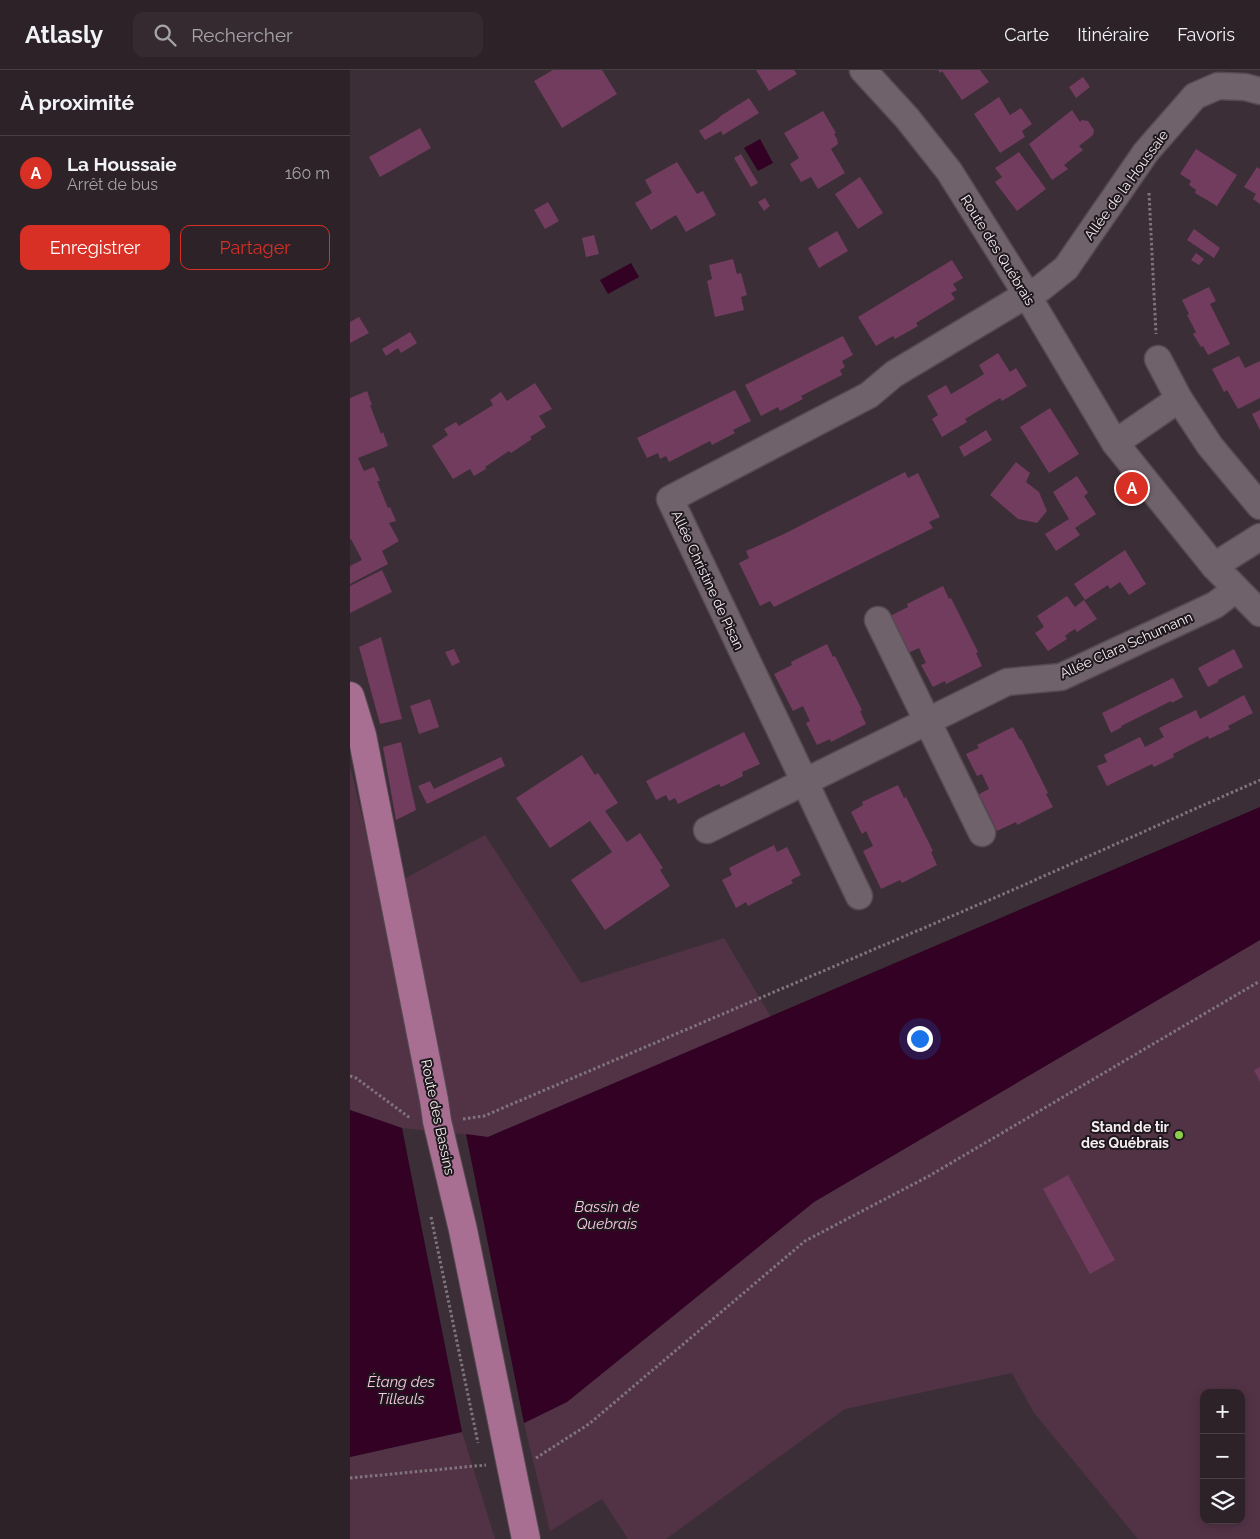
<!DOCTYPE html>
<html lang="fr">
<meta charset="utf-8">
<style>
body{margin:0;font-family:Raleway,sans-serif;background:#342a30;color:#f1f3f6}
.controls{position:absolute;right:15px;bottom:15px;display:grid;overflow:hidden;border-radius:10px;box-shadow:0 2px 12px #0003}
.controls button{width:45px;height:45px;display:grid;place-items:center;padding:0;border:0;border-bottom:1px solid #483f45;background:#2c2228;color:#f1f3f6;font:25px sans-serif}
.you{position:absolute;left:569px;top:968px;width:18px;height:18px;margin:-12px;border:4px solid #fff;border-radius:50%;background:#1a73e8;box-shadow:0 0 0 8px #1a73e833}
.badge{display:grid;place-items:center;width:32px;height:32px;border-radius:50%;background:#d93025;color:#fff;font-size:16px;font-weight:700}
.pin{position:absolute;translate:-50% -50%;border:2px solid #fff;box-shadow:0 1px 5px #0006}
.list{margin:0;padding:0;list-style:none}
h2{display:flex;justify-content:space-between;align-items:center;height:65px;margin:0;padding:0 20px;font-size:21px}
h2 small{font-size:16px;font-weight:400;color:#a6a4a8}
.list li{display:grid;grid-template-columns:32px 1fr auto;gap:15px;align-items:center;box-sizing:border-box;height:75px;padding:0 20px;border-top:1px solid #483f45}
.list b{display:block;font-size:19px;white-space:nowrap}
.list p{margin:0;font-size:16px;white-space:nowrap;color:#a6a4a8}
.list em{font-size:16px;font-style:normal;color:#a6a4a8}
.actions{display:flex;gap:10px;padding:15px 20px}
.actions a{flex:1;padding:11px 0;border:1px solid #d93025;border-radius:10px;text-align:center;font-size:18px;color:#d93025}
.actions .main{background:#d93025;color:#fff}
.icon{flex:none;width:28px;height:28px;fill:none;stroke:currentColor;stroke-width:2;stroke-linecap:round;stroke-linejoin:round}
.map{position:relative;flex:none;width:910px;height:1469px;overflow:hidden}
header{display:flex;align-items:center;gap:30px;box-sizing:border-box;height:70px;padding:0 25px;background:#2c2228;border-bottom:1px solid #483f45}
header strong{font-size:24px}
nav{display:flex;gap:28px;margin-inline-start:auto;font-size:18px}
.search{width:350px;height:45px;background:#342a30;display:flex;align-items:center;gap:12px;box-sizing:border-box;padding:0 18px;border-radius:10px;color:#a6a4a8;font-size:19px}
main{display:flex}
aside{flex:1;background:#2c2228}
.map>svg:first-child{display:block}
.green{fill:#523346;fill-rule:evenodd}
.water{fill:#320124}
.building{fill:#723c5f}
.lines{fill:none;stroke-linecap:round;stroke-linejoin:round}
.minor-casing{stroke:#554a50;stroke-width:29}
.major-casing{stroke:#554a50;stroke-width:30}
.path{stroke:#81757c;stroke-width:3;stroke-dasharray:2.5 2.5;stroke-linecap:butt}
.minor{stroke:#70626a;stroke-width:26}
.major{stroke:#a86f93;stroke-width:28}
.poi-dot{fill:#8bce47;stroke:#1e181c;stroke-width:2}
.labels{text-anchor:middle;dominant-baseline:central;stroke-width:4;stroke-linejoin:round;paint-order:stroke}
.street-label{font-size:14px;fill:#f6edf2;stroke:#1e181c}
.poi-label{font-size:14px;font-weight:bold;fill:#f6edf2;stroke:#1e181c;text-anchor:end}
.water-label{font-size:15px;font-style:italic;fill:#fcc7e7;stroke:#1e181c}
</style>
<header>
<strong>Atlasly</strong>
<div class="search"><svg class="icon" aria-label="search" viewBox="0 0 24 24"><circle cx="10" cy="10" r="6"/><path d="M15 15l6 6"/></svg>Rechercher</div>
<nav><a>Carte</a><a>Itinéraire</a><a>Favoris</a></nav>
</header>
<main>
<aside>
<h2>À proximité<small></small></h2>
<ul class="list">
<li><span class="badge">A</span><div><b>La Houssaie</b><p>Arrêt de bus</p></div><em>160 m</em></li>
</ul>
<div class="actions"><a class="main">Enregistrer</a><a>Partager</a></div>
</aside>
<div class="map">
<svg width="910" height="1469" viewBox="0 0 910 1469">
<rect width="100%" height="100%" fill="#3b2e36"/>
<g class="green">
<polygon points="0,696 30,822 135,765 231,913 374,868 421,947 138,1067 52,1058 0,1040"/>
<path d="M910,870V1469H788L684,1343L662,1303L495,1339L316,1469H278L252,1429L200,1461L174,1353L217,1332L464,1132ZM854,1323H891V1450H854Z"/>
<polygon points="112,1362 145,1469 0,1469 0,1387"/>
</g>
<g class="water">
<polygon points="410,69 423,93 408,101 394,78"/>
<polygon points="281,193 289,207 258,224 250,210"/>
<polygon points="910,737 910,870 464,1132 217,1332 174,1353 116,1064 138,1067"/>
<polygon points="0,1040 52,1058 112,1362 0,1387"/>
</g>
<g class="building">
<polygon points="203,0 252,0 267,24 212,58 184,11"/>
<polygon points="406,0 444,0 447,4 419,21"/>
<polygon points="588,0 630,0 639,12 612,30 592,1 590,3"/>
<polygon points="733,7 740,17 726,28 719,17"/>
<polygon points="649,27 660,45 671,38 682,54 672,61 675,67 650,83 624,44"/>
<polygon points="399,28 409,43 373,65 371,61 355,70 349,61 365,51 372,45"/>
<polygon points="722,40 730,52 732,50 738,51 744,60 743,65 729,76 733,80 714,95 718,99 702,110 679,74"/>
<polygon points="473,41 486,63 484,64 487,69 488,74 481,79 495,103 468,119 461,107 451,112 440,94 449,88 434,63"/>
<polygon points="70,58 81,78 30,107 19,87"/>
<polygon points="846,79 887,105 867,136 845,123 846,120 839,115 841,111 830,104"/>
<polygon points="669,82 696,119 667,141 645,112 652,107 645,98"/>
<polygon points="391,84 408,113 401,117 384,88"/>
<polygon points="327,92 347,124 353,121 366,145 336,162 326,145 301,160 285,133 302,123 295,110"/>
<polygon points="907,97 910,99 910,134 903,129 906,124 894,117"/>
<polygon points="510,107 533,143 508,159 485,124"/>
<polygon points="415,128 420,136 414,141 408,132"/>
<polygon points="198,132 209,151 195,159 184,140"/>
<polygon points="844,159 870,178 864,188 837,170"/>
<polygon points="487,161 498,181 469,198 458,178"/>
<polygon points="244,165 249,184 236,187 232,168"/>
<polygon points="846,183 854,189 849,195 841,190"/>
<polygon points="383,189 387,204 391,203 397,225 391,227 394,240 365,247 357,211 362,209 359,195"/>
<polygon points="602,190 613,208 603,214 607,220 601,223 605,229 566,253 568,256 545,269 543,266 526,276 508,247"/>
<polygon points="859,217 866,231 860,234 880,274 858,285 853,276 851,277 843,264 846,262 837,245 839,244 832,230"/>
<polygon points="9,247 19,263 0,273 0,252"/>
<polygon points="60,262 67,273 51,283 48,278 36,286 32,279"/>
<polygon points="493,266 503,285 492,291 495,297 490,300 492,305 451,326 453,329 430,341 428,337 411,346 395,315"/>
<polygon points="648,283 660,302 666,298 677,316 652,331 650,328 615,349 617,352 592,367 582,349 588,345 577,326 596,315 601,324 618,314 634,304 629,295"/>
<polygon points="889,286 895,298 910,291 910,328 888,339 877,320 874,322 862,299"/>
<polygon points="185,313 202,339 189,346 196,357 180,367 182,369 161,383 159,381 135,397 136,399 124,406 120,399 103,409 82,376 98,365 94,359 106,352 109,356 143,335 140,330 151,322 157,331"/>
<polygon points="385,320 401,351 383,360 385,363 362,375 360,371 319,392 316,386 310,389 308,383 297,388 287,368"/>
<polygon points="17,321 22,335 20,335 31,364 33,362 38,376 8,388 14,401 24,397 30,411 27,411 38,438 40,437 46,451 39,453 49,471 32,481 38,494 0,514 0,496 12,490 1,469 0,470 0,328"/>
<polygon points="700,338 729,384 699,403 670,357"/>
<polygon points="910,340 910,360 902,344"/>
<polygon points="636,360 642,370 614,387 609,377"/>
<polygon points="666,392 680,403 676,412 689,422 697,441 687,453 668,449 640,425"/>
<polygon points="555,402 558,408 568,403 590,447 579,452 583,458 424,537 420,531 410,536 389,493 399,488 396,481 434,464"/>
<polygon points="727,406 738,423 734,426 746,444 725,458 730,465 706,481 695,464 719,449 703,422"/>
<polygon points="775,480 796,514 779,525 770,512 760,519 758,515 735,530 724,514"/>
<polygon points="32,500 42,522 0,543 0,516"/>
<polygon points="593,516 599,529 601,528 628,582 626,583 632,596 596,614 595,611 583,617 571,595 576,593 569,578 558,583 540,546 558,537 557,534"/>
<polygon points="717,526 725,537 734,530 747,549 727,562 725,559 720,562 715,566 717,569 698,581 685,563 694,557 687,546"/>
<polygon points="31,567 52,649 30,654 9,577"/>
<polygon points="477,574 483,587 485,586 512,640 510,641 516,654 481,672 480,669 467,675 456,653 460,651 453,636 443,641 424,604 442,595 441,592"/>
<polygon points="104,579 110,592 102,596 95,582"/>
<polygon points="884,579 893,597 868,610 868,612 858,617 848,598"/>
<polygon points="823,608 833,627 822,633 821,631 771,656 772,657 761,663 752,643"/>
<polygon points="894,625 903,643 878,656 880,659 859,669 858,666 823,684 824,687 804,697 802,694 757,716 747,696 757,692 754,685 790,667 795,677 814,667 809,658 817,654 846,640 850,649"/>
<polygon points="80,629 89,657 69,664 60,636"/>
<polygon points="663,657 670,670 671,669 698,723 696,724 703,737 667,755 666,752 647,761 629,724 639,719 632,704 627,706 616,684 629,678 627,675"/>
<polygon points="394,662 410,694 392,702 393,706 371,717 369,714 328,734 325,728 319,731 316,725 306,730 296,711"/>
<polygon points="51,672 66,740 46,750 33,677"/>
<polygon points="232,685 245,705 248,703 268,733 255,741 277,772 290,763 313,798 310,800 320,816 255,860 221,810 262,782 240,751 200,778 166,728"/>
<polygon points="151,687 155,696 77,734 68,716 80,711 84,719"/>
<polygon points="548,715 554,728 556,727 583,781 581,782 587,795 552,813 550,810 531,819 513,781 523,776 516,761 512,764 501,742 513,735 512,732"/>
<polygon points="424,775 427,782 437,777 451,805 441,810 443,813 398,836 396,832 386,838 372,810 382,805 379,798"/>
<polygon points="910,997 910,1012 904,1000"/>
<polygon points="718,1105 765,1190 740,1204 693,1119"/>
</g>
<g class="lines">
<defs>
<g id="minor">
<polyline points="513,0 557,48 599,101 677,225 765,373 864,496 910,543"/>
<polyline points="808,289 829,329 860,376 910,436"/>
<polyline points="765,373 829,329"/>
<polyline points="864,496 910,467"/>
<polyline points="528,550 632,763"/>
<polyline points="357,760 657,612 711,607 865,535 886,519"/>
<polyline points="509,826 320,429 519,325 544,304 666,231 691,218 716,198 796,82 845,26 868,16 895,17 910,21"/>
</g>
<polyline id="major" points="0,626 12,665 84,1030 87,1051 113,1160 176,1469"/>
</defs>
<use href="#minor" class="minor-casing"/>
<use href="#major" class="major-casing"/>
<g class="path">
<polyline points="799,123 806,264"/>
<polyline points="0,1006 6,1008 60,1048"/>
<polyline points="113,1049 134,1046 658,822 910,710"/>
<polyline points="81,1147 128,1373"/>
<polyline points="186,1388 239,1354 455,1171 579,1106 910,911"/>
<polyline points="0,1408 136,1395"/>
</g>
<use href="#minor" class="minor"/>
<use href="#major" class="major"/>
</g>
<circle class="poi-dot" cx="829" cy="1065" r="5"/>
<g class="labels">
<g class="street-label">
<text transform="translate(776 115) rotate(-54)">Allée de la Houssaie</text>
<text transform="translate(648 180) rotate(58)">Route des Québrais</text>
<text transform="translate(358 510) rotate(65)">Allée Christine de Pisan</text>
<text transform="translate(776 575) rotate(-24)">Allée Clara Schumann</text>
<text transform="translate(88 1047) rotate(78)">Route des Bassins</text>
</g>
<g class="poi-label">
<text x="819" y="1057">Stand de tir<tspan x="819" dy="16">des Québrais</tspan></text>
</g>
<g class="water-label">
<text x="257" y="1137">Bassin de<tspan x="257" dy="17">Quebrais</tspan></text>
<text x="51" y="1312">Étang des<tspan x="51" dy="17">Tilleuls</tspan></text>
</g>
</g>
</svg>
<div class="controls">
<button>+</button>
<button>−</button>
<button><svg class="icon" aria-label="layers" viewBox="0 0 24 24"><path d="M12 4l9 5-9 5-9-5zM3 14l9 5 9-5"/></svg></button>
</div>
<div class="you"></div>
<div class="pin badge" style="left:782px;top:418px">A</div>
</div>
</main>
